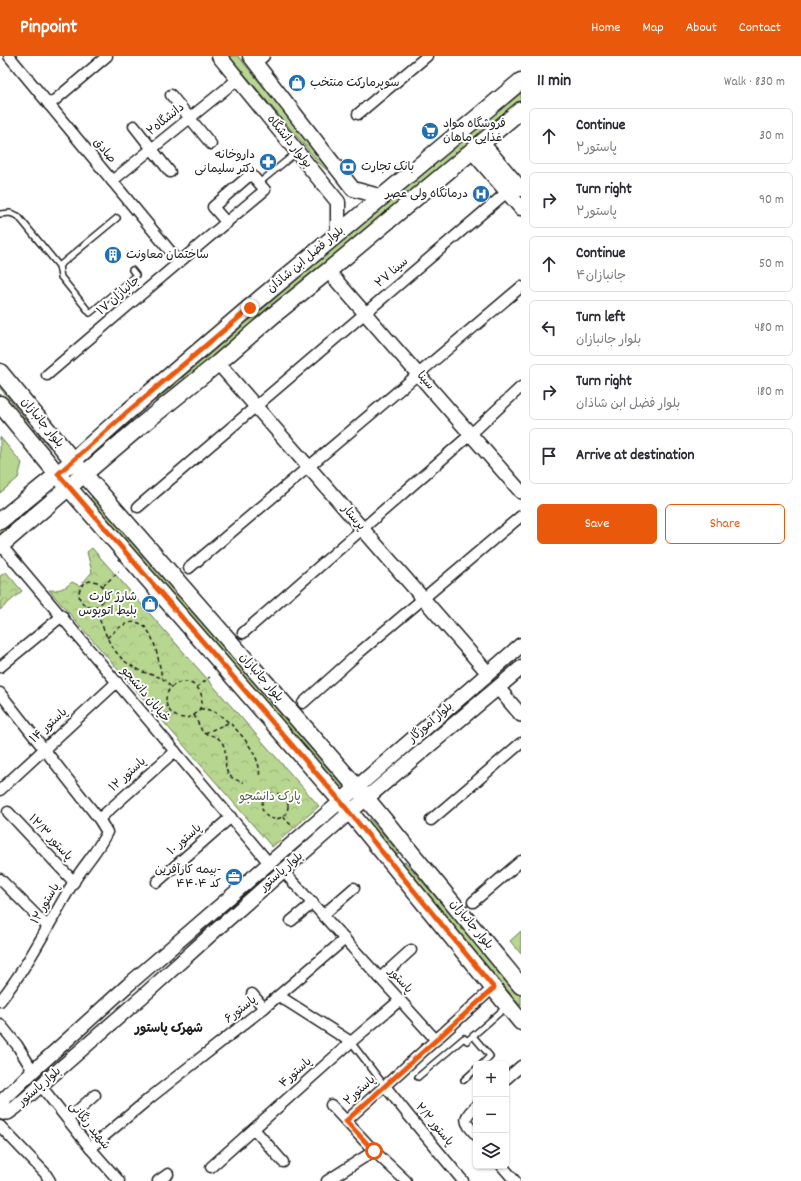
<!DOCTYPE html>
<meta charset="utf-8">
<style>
body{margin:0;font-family:Dekko,"Playpen Sans Arabic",sans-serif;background:#f2f2f3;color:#2b2b33}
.controls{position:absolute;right:12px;bottom:12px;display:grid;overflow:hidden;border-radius:6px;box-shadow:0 1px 3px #0004}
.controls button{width:36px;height:36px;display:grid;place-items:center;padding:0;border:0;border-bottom:1px solid #e1e1e2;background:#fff;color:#2b2b33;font:20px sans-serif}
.stop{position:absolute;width:12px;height:12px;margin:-9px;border:3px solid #ea580c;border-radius:50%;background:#fff}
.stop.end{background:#ea580c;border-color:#fff;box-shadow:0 1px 4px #0008}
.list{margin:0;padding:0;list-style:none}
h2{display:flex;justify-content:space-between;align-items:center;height:52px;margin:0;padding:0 16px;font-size:17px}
h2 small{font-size:13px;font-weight:400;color:#7c7c81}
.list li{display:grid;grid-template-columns:26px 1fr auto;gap:12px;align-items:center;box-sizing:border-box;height:56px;margin:0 8px 8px;padding:0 8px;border:1px solid #e1e1e2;border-radius:6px}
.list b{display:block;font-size:15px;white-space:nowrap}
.list p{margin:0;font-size:13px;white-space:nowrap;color:#7c7c81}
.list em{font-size:13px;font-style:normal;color:#7c7c81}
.actions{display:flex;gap:8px;padding:12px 16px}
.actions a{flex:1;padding:9px 0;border:1px solid #ea580c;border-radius:6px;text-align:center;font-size:14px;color:#ea580c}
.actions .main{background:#ea580c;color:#fff}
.icon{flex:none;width:22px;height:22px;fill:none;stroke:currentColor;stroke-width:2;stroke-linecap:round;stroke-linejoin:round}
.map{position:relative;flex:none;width:521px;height:1125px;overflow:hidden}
header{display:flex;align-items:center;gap:24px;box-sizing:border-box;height:56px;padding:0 20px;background:#ea580c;color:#fff}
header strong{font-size:19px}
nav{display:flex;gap:22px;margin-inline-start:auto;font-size:14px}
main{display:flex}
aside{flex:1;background:#fff}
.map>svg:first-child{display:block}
.grass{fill:#b7d68f;stroke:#6a7956}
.forest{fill:url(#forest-crowns);stroke:#6a7956}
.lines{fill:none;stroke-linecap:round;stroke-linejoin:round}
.service-casing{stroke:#1c1c1c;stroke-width:8}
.minor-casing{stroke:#1c1c1c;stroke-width:13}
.tertiary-casing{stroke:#1c1c1c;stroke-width:16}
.secondary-casing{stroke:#1c1c1c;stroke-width:17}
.primary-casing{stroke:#1c1c1c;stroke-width:19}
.path{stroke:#1c1c1c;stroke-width:1.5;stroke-dasharray:4 3;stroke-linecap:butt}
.service{stroke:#fff;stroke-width:5}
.minor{stroke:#fff;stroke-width:10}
.tertiary{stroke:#fff;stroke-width:13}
.secondary{stroke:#fff;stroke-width:14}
.primary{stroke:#fff;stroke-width:16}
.route{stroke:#ea580c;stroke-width:5}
.labels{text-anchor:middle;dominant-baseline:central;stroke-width:4;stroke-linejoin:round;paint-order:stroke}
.poi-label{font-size:12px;fill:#1c1c1c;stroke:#fff;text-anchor:start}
.street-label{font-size:12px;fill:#1c1c1c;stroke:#fff}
.park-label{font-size:12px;fill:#525d44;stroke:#fff}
.neighbourhood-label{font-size:13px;font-weight:bold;fill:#1c1c1c;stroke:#fff}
</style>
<header>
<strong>Pinpoint</strong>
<nav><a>Home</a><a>Map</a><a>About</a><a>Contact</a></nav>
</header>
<main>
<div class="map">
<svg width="521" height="1125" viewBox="0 0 521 1125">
<defs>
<pattern id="forest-crowns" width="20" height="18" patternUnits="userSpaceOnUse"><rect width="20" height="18" fill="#b7d68f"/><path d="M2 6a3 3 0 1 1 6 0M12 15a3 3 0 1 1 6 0" fill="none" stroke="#9db77b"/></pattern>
</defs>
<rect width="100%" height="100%" fill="#fff"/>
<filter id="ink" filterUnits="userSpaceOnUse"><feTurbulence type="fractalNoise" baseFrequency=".025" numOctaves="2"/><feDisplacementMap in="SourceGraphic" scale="8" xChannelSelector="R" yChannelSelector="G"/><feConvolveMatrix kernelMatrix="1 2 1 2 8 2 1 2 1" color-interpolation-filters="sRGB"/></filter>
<g filter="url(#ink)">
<g class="grass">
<polygon points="229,0 238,0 332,115 329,116 320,108"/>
<polygon points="521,35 521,44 178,330 157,346 155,345 330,195"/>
<polygon points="0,326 51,387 50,392 0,332"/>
<polygon points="130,367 131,369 91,403 91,400 93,396 127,368"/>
<polygon points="0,381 22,407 18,422 0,437"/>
<polygon points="46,434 50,438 0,480 0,473"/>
<polygon points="93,440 343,730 337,732 89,444"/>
<polygon points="370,763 399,797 394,800 365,767"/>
<polygon points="405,806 408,809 521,940 521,950 402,812 402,808"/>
</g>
<g class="forest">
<path d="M92,492L319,750L272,791L49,534C58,535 66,532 72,526L80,530L92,516L87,496Z"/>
<polygon points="6,516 22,535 0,554 0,520"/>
<polygon points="521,875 521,898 510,885"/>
</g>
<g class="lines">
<defs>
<g id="service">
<polyline points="259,127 297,96"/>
<polyline points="0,158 10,157 18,160 59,210 117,162"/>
<polyline points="59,210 61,221 90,257 136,219 132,214"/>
<polyline points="473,980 490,1000 482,1008"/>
<polyline points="351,986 385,1030"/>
<polyline points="418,1021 464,982 467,985 505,952"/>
<polyline points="464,1024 476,1013"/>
</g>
<g id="minor">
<polyline points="9,0 179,206"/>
<polyline points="256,7 264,0"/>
<polyline points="171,39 211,88"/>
<polyline points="49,49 107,0"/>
<polyline points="358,58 427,0"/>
<polyline points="134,70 170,116"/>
<polyline points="112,125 238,23"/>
<path d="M47,319C119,257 192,195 265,134L251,118L213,151L227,167"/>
<polyline points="138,451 507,136"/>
<polyline points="1,489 269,807"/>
<polyline points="189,512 521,231"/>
<polyline points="243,577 471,378 521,331"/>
<polyline points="0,611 62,560"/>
<path d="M0,637L99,763L107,776C98,795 83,810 73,827C49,867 29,909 0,945"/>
<polyline points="303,647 360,596 521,460"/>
<polyline points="0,734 117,626"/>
<polyline points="8,756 74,826"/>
<polyline points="99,763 175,695"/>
<polyline points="431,764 521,687"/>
<polyline points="283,815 436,984"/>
<polyline points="0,823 48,871"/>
<polyline points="157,826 231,761"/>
<polyline points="473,846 521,805"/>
<polyline points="323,859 354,832"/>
<polyline points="291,865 313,847"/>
<polyline points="380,922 411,894"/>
<polyline points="252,938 264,952"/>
<polyline points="279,940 351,986"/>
<polyline points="0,968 17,989 33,1015"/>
<polyline points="506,1023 521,1010"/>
<polyline points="41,1030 90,1092 119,1125"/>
<polyline points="385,1030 409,1060 463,1125"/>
<polyline points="331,1049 374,1095 406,1125"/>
<path d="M476,1050C462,1063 464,1065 476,1079"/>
<polyline points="68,1063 95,1039"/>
<polyline points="346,1065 493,932"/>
<polyline points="0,1070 45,1117 50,1125"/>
<polyline points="254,1073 283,1106"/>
<polyline points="90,1092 151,1041 264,952 345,883"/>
<polyline points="502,1110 515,1125"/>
<polyline points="211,1111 351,986 400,944"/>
<polyline points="158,1125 168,1118"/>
<polyline points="327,1125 374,1095"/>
</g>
<g id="tertiary">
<polyline points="328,215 521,436"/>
<polyline points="218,307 488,617"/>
<polyline points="498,632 521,659"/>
<polyline points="3,1057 2,1052 5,1042 33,1015 128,929 341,745"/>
<polyline points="3,1057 8,1057 15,1052 143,940 216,874 350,756"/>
</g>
<g id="secondary">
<polyline points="219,0 338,146 338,178"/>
<polyline points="250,0 353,133 383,141"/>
<polyline points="482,87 521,133"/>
<polyline points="472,95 521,152"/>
<polyline points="341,745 521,589"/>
<polyline points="350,756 521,612"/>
</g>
<g id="primary">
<polyline points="0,316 84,418 366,742 521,930"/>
<polyline points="0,348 68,431 341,745 521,966"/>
<polyline points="0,465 58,418 125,358 262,241 521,25"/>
<polyline points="0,490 138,372 218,307 276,257 328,215 521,54"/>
</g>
</defs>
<use href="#service" class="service-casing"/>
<use href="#minor" class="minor-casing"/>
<use href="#tertiary" class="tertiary-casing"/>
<use href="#secondary" class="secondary-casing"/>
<use href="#primary" class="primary-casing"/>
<g class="path">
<circle cx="92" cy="538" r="13"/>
<polyline points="103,530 119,515"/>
<polyline points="94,551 111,590 123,604 130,609 143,616 162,622 171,631"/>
<path d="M107,582C148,541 156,589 162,622"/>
<circle cx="184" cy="644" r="18"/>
<polyline points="197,631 210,621"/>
<path d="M200,653C204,653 208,653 212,655C231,663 264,700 259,721"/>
<path d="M194,659L203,677C208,679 215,679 220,684C234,699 213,720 244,726"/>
<polyline points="160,664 169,656"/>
<polyline points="205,677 228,667"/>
<circle cx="275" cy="750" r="13"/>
<polyline points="283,761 293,771"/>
</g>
<use href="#service" class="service"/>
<use href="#minor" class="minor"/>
<use href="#tertiary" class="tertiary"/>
<use href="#secondary" class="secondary"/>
<use href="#primary" class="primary"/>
</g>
</g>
<g class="lines" filter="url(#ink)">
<polyline class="route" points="250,252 125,358 58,418 336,740 494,932 346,1065 374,1095"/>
</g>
<defs>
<symbol id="shop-disc" viewBox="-11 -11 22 22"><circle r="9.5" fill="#1f6fb2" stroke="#fff"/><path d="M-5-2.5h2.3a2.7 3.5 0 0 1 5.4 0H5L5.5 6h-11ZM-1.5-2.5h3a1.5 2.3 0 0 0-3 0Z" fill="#fff"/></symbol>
<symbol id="supermarket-disc" viewBox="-11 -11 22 22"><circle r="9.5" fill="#1f6fb2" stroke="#fff"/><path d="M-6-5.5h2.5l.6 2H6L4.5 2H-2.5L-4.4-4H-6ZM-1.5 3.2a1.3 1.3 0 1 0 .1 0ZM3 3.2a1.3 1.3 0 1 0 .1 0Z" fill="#fff"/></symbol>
<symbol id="pharmacy-disc" viewBox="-11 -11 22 22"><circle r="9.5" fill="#1f6fb2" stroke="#fff"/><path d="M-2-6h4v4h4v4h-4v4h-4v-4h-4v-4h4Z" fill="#fff"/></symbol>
<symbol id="bank-disc" viewBox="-11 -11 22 22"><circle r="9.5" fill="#1f6fb2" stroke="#fff"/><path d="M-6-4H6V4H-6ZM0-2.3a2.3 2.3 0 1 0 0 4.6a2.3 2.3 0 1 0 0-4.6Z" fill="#fff"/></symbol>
<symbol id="hospital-disc" viewBox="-11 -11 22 22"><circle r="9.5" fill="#1f6fb2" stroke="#fff"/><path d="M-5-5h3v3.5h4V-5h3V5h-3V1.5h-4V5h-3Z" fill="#fff"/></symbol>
<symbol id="building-disc" viewBox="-11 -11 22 22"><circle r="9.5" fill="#1f6fb2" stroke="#fff"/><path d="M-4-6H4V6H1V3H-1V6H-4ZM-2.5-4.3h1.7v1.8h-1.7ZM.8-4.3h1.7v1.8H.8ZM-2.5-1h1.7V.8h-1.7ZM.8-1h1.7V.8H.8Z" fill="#fff"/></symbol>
<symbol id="office-disc" viewBox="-11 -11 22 22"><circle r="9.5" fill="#1f6fb2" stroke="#fff"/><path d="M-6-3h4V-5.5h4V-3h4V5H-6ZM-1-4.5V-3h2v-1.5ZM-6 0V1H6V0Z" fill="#fff"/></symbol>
</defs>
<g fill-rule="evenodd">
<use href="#shop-disc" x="287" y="17" width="20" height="20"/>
<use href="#supermarket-disc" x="420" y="65" width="20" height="20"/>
<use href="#pharmacy-disc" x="258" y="96" width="20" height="20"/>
<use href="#bank-disc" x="338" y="101" width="20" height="20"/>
<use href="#hospital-disc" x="471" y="128" width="20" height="20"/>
<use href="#building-disc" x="103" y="189" width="20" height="20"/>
<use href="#shop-disc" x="140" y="538" width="20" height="20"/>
<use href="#office-disc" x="224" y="811" width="20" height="20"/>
</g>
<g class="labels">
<g class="poi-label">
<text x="310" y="27">سوپرمارکت منتخب</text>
<text x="443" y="68">فروشگاه مواد<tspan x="443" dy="14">غذایی ماهان</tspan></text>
<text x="255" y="99" text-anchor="end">داروخانه<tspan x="255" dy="14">دکتر سلیمانی</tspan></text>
<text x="361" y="111">بانک تجارت</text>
<text x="468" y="138" text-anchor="end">درمانگاه ولی عصر</text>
<text x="126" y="199">ساختمان معاونت</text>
<text x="137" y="541" text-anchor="end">شارژ کارت<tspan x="137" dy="14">بلیط اتوبوس</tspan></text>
<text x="221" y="814" text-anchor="end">بیمه کارآفرین-<tspan x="221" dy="14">کد ۴۴۰۴</tspan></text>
</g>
<g class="street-label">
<text transform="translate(166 64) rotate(-39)">دانشگاه۲</text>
<text transform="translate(289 86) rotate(51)">بولوار دانشگاه</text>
<text transform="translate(104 95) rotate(51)">صادق</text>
<text transform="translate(306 204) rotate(-40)">بلوار فضل ابن شاذان</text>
<text transform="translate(392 217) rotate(-41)">سینا ۲۷</text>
<text transform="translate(119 240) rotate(-41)">جانبازان ۱۷</text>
<text transform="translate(425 325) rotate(49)">سینا</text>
<text transform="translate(42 367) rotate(51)">بلوار جانبازان</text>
<text transform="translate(353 462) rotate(49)">پرستار</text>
<text transform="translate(261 622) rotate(49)">بلوار جانبازان</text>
<text transform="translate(145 639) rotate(50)">خیابان دانشجو</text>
<text transform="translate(431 667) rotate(-41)">بلوار آموزگار</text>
<text transform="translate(49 670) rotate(-42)">پاستور ۱۴</text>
<text transform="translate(128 719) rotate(-42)">پاستور ۱۲</text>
<text transform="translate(50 782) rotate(47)">پاستور ۱۲/۳</text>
<text transform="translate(185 784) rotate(-41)">پاستور ۱۰</text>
<text transform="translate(282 816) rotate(-41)">بلوار پاستور</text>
<text transform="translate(46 848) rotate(-60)">۱۲ پاستور</text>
<text transform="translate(471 869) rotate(50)">بلوار جانبازان</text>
<text transform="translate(400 925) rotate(48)">پاستور</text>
<text transform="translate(241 954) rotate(-38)">پاستور۶</text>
<text transform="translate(296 1017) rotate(-42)">پاستور۴</text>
<text transform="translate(40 1031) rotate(-41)">بلوار پاستور</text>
<text transform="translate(360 1035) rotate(-42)">پاستور۲</text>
<text transform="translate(434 1069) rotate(50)">پاستور ۲/۲</text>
<text transform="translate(89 1070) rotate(51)">شهید رنگانی</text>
</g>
<g class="park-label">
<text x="270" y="741">پارک دانشجو</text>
</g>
<g class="neighbourhood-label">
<text x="169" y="973">شهرک پاستور</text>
</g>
</g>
</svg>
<div class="controls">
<button>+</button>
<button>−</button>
<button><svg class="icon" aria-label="layers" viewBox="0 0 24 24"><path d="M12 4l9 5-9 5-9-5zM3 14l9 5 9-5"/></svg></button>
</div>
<div class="stop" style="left:374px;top:1095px"></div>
<div class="stop end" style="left:250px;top:252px"></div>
</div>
<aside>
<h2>11 min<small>Walk · 830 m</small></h2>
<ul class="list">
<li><svg class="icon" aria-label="ahead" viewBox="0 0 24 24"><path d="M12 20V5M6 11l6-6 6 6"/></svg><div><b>Continue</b><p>پاستور۲</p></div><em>30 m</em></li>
<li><svg class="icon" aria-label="right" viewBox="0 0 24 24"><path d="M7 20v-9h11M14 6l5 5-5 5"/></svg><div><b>Turn right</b><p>پاستور۲</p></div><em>90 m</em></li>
<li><svg class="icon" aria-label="ahead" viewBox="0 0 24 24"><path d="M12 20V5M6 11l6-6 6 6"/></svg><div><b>Continue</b><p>جانبازان۴</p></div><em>50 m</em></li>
<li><svg class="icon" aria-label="left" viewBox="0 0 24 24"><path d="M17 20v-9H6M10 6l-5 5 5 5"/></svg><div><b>Turn left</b><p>بلوار جانبازان</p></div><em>480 m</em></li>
<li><svg class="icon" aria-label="right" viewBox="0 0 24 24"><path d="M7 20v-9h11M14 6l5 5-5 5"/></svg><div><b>Turn right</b><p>بلوار فضل ابن شاذان</p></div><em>180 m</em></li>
<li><svg class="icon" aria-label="arrive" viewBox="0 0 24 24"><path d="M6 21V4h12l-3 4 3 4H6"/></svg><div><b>Arrive at destination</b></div></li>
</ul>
<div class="actions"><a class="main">Save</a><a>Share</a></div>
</aside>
</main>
